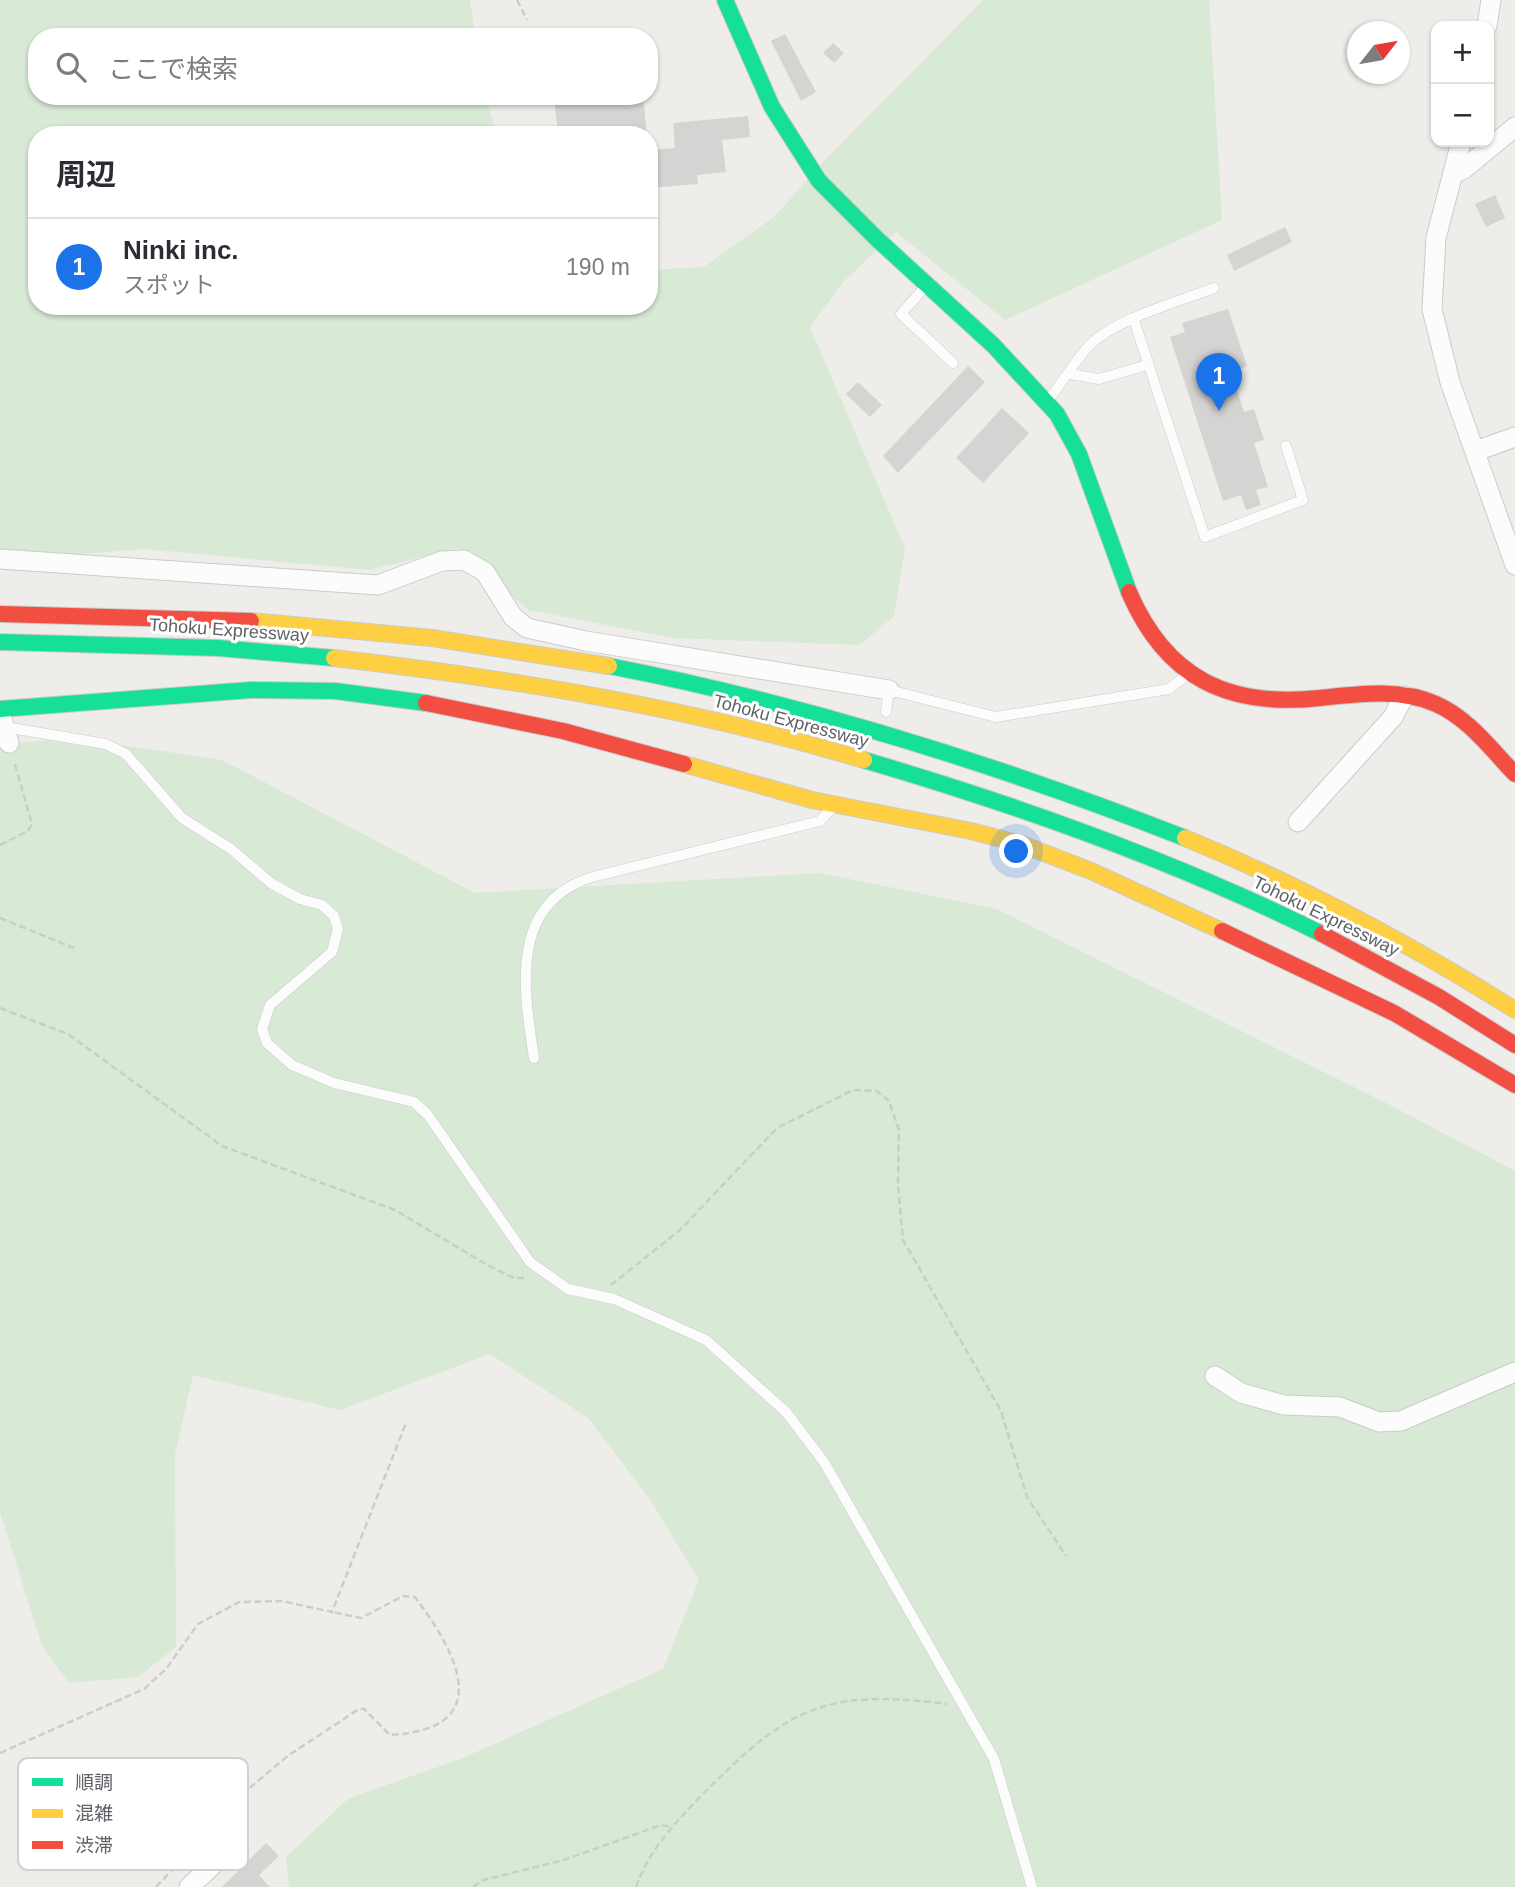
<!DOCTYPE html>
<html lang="ja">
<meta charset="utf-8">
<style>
body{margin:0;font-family:Helvetica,"Noto Sans JP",sans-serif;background:#f7f7f7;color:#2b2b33}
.controls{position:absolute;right:21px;top:21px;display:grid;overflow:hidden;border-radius:14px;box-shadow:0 2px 5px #0004}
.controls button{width:63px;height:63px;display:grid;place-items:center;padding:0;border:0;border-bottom:2px solid #e1e1e2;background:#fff;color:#2b2b33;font:35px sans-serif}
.compass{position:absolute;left:1347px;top:21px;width:63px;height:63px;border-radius:50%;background:#fff;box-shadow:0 2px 5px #0004;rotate:59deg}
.you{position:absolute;left:1017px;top:852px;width:24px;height:24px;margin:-18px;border:5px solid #fff;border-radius:50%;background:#1a73e8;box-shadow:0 0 0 10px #1a73e833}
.badge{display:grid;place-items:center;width:46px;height:46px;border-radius:50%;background:#1a73e8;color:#fff;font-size:23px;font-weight:700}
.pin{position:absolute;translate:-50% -58px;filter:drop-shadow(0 2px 4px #0008)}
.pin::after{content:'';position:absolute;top:37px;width:24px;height:21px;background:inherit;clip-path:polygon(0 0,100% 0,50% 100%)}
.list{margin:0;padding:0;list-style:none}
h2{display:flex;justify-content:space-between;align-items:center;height:91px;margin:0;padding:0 28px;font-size:30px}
h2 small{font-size:23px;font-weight:400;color:#7c7c81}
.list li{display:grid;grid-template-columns:46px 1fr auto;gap:21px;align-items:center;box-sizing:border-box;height:98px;padding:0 28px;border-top:2px solid #e1e1e2}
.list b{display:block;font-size:26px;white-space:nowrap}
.list p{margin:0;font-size:23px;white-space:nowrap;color:#7c7c81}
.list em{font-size:23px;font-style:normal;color:#7c7c81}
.icon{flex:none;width:38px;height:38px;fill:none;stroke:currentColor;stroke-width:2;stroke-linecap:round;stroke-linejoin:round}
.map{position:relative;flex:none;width:1515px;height:1887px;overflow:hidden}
.search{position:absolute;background:#fff;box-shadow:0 2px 5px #0004;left:28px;top:28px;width:630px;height:77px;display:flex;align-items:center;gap:18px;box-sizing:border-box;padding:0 24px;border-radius:28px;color:#7c7c81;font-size:26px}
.panel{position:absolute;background:#fff;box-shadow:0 2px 5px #0004;left:28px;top:126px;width:630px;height:189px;border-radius:28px}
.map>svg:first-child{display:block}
.green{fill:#d8e9d6}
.building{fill:#d5d4d2}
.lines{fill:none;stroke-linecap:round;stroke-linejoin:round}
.lane-casing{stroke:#cbcbcb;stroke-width:11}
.street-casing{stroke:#cbcbcb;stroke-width:21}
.fast-casing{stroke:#cbcbca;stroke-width:18}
.slow-casing{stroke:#cbcbca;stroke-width:18}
.jam-casing{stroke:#cbcbca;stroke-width:18}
.path{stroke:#cacecb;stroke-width:2.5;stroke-dasharray:7 3.5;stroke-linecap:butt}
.lane{stroke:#fcfcfc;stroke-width:10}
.street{stroke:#fcfcfc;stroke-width:19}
.fast{stroke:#16e098;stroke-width:16}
.slow{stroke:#ffcf43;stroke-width:16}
.jam{stroke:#f24e42;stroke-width:16}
.labels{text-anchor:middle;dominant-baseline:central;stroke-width:6;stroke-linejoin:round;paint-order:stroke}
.street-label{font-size:18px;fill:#5f6266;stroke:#fff}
.key{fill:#fff;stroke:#cfd0d1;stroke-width:2}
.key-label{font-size:19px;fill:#5f6266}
</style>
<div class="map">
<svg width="1515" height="1887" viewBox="0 0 1515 1887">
<rect width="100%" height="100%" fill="#eeede9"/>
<g class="green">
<polygon points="0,0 470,0 475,37 37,37 37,96 485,96 497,135 37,135 37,306 649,306 649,270 704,267 775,216 828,157 983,0 1209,0 1222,220 1005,320 896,232 844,281 810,327 905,548 894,616 860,645 674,638 528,610 459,548 369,570 146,549 24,558 0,552"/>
<polygon points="74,738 222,760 475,893 820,873 997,909 1394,1107 1515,1171 1515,1887 289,1887 286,1857 349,1798 458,1760 663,1669 699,1580 649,1498 588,1418 490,1354 340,1410 193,1375 175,1454 176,1647 138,1677 69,1683 42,1646 0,1512 0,744"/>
</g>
<g class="building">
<polygon points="785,34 816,92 801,101 771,41"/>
<polygon points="833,43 844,53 834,63 823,53"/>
<polygon points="554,96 583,96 584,102 611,99 610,96 643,96 647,135 558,135"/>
<polygon points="748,116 750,137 722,140 726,172 697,175 698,184 649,188 649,150 675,148 673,123"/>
<polygon points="1495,195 1505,218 1486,227 1475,204"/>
<polygon points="1285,227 1292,242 1234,271 1227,255"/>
<polygon points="1228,309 1247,366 1231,371 1244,412 1254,409 1264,440 1254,443 1268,487 1256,490 1261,505 1246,510 1241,495 1223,501 1170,337 1185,332 1182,323"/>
<polygon points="968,366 985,382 898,473 883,456"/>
<polygon points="858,382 882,405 870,417 846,394"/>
<polygon points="1002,408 1029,433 983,483 956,458"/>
<polygon points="266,1843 279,1856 259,1875 270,1887 222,1887"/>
</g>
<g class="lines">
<defs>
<g id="lane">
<polyline points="925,287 901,314 953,363"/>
<polyline points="1134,320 1205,537 1303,500 1286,446"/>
<polyline points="1070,374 1099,379 1147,365"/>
<path d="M1048,400C1062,383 1073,364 1087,348C1113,319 1178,302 1214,288"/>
<polyline points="886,712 889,690 996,717 1169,689 1188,674"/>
<polyline points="5,727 106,744 126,754 182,818 231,849 272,884 300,899 322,905 334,916 338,929 332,952 270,1005 262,1029 267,1043 292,1065 334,1083 414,1102 428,1115 530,1262 568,1289 614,1299 706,1340 786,1412 824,1462 994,1759 1032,1887"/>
<path d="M534,1058C523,987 509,900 596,876L820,821L832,808"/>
</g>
<g id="street">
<polyline points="1487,26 1491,0"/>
<polyline points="1461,142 1436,238 1432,309 1450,382 1515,565"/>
<polyline points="1453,174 1464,169 1515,127"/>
<polyline points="1476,451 1515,437"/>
<polyline points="0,559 378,585 442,561 464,560 485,572 513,617 527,628 586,641 889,690"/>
<polyline points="0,711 9,743"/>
<polyline points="1298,822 1393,717 1404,696"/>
<polyline points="1215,1376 1241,1393 1284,1405 1340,1407 1379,1422 1401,1421 1515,1372"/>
<polyline points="189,1887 213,1865"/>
</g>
<g id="fast">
<polyline points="725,0 772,107 819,181 877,239 993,345 1057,414 1079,454 1129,592"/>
<polyline points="0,642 218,648 334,658"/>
<path d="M609,666C806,704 999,765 1185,838"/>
<polyline points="0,709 251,690 335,691 426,703"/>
<path d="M864,760C1021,806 1175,861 1322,934"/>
</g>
<g id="slow">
<polyline points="251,621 432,638 609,666"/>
<path d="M334,658C513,679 692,708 864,760"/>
<polyline points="684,764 812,800 971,831 1021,844 1091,871 1222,931"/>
<path d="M1185,838C1300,885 1410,944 1515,1010"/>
</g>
<g id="jam">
<path d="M1129,592C1166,678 1228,708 1320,698C1358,694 1400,688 1436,704C1468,718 1491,749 1515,774"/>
<polyline points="0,614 251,621"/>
<polyline points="426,703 563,731 684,764"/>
<polyline points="1222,931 1394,1013 1515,1085"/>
<polyline points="1322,934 1439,997 1515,1045"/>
</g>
</defs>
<use href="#lane" class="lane-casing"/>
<use href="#street" class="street-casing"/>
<use href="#fast" class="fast-casing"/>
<use href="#slow" class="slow-casing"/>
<use href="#jam" class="jam-casing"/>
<g class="path">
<polyline points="517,0 527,20"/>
<polyline points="0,845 28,831 32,824 14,761"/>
<polyline points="0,918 74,948"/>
<polyline points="0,1008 68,1034 222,1146 395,1210 487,1265 514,1278 528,1278"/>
<polyline points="611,1285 680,1230 777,1128 853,1090 877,1091 889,1101 899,1130 898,1184 903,1240 1001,1411 1027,1497 1066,1556"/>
<polyline points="0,1753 144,1689 166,1669 198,1624 239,1602 282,1601 332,1612 406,1423"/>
<path d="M156,1887L246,1791L289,1755L359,1709H364L390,1735C497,1729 458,1654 415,1597L403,1596L361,1618L332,1612"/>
<polyline points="473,1887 483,1880 564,1860 661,1825 671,1827"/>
<path d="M636,1887C649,1850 674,1824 701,1796C787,1709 822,1688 947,1704"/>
</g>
<use href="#lane" class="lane"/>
<use href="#street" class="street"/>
<use href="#fast" class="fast"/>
<use href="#slow" class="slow"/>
<use href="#jam" class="jam"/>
</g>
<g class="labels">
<g class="street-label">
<text transform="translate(229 630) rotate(4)">Tohoku Expressway</text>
<text transform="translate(791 721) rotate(15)">Tohoku Expressway</text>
<text transform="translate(1326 916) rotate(26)">Tohoku Expressway</text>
</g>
</g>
<rect x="18" y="1758" width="230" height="112" rx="10" class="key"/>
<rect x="32" y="1778" width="31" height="8" fill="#16e098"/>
<rect x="32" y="1809" width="31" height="9" fill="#ffcf43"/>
<rect x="32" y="1841" width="31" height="8" fill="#f24e42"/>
<g class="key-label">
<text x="75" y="1789">順調</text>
<text x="75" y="1820">混雑</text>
<text x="75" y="1852">渋滞</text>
</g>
</svg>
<div class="controls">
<button>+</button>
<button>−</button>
</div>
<svg class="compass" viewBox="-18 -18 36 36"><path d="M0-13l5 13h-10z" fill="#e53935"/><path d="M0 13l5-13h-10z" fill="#7c7c81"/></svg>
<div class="you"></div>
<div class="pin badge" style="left:1219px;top:411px">1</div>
<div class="search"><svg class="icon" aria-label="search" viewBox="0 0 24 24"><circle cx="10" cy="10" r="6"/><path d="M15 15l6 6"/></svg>ここで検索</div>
<section class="panel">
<h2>周辺<small></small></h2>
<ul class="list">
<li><span class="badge">1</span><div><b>Ninki inc.</b><p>スポット</p></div><em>190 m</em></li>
</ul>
</section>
</div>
